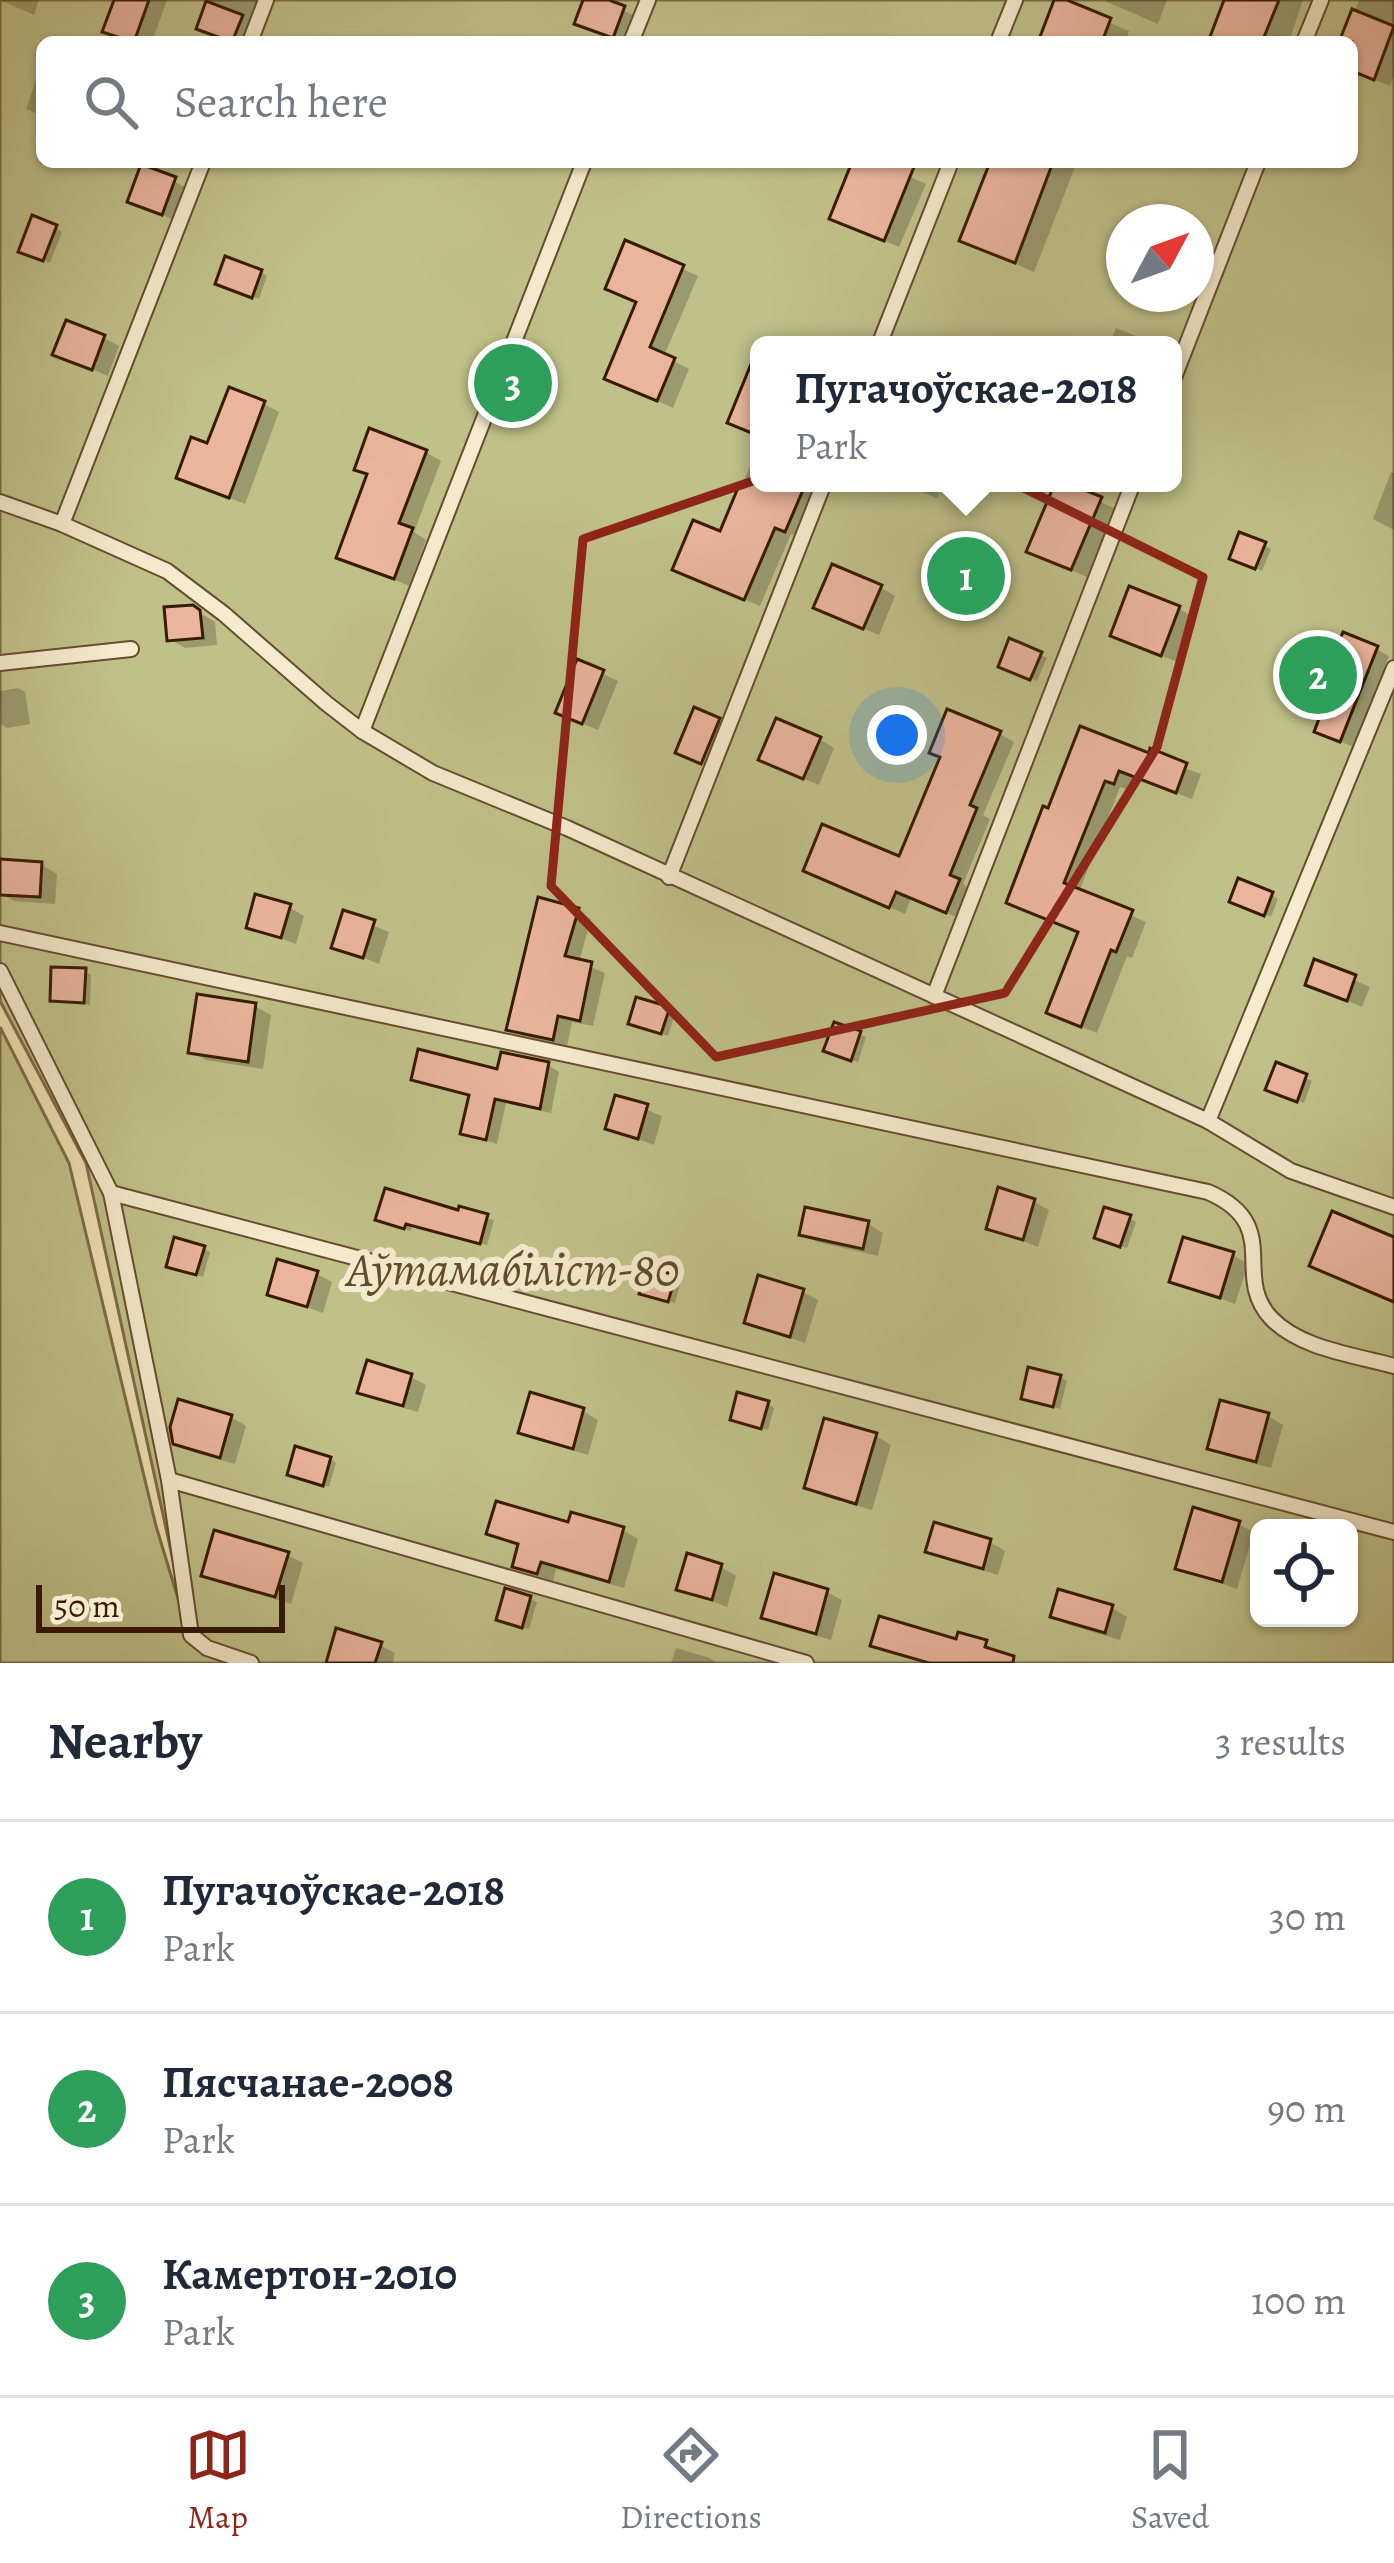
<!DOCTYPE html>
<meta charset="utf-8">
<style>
body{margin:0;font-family:Alegreya,serif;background:#f6f6f7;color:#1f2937}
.controls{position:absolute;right:36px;bottom:36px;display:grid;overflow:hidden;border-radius:18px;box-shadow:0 3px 9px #0004}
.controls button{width:108px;height:108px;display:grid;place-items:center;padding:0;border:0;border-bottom:3px solid #e0e1e3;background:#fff;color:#1f2937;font:60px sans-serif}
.compass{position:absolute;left:1106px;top:204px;width:108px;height:108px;border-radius:50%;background:#fff;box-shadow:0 3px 9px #0004;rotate:49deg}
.scale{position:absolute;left:36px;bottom:30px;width:249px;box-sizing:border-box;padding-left:12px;border:6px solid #391a03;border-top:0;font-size:33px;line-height:42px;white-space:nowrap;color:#391a03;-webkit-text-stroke:9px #f5ebce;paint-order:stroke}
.you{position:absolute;left:897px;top:735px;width:42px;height:42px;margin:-30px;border:9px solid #fff;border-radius:50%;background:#1a73e8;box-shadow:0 0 0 18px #1a73e833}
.badge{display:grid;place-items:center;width:78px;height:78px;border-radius:50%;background:#8f2418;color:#fff;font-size:39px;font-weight:700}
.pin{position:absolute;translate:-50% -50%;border:6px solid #fff;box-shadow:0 3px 12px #0006}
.popup{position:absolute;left:750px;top:336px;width:432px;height:156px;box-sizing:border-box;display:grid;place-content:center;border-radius:18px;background:#fff;filter:drop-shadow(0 3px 9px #0005);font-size:39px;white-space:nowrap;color:#747a83}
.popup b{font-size:45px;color:#1f2937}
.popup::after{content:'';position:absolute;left:50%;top:100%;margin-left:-24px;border:24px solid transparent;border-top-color:#fff}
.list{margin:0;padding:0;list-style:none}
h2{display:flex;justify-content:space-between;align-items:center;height:156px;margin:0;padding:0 48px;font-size:51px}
h2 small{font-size:39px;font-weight:400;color:#747a83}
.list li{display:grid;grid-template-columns:78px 1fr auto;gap:36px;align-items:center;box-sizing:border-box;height:192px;padding:0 48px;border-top:3px solid #e0e1e3}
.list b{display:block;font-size:45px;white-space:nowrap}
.list p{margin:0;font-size:39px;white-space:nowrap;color:#747a83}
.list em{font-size:39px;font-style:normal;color:#747a83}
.icon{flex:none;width:66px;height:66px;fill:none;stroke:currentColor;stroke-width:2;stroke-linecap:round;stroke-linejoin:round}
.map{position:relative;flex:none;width:1394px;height:1663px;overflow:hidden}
.search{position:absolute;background:#fff;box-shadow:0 3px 9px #0004;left:36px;right:36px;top:36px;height:132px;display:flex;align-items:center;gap:30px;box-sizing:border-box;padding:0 42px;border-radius:18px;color:#747a83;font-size:45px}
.sheet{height:732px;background:#fff}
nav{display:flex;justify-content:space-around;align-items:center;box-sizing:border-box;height:168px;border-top:3px solid #e0e1e3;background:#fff;font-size:33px;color:#747a83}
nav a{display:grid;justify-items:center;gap:6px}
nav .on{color:#8f2418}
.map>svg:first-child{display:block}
.green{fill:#c0c189;stroke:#7c6e46;stroke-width:3;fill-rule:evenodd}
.shadow{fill:#0003}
.building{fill:#eab59c;stroke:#391a03;stroke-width:3}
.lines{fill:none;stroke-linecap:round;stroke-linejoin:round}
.service-casing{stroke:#674c2f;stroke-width:18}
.service{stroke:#f5ebce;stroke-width:14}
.marked{fill:none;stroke:#8f2418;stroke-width:9;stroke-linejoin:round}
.labels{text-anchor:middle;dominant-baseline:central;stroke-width:12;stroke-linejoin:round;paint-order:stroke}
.park-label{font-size:48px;font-style:italic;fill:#624c2b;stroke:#f5ebce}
</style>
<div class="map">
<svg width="1394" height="1663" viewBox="0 0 1394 1663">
<rect width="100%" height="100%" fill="#f0e0b4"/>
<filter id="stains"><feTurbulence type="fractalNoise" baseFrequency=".00167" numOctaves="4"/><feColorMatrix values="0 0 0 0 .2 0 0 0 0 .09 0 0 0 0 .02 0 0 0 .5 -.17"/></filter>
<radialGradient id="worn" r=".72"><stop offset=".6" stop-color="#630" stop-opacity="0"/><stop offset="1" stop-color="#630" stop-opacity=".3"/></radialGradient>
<path class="green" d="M0,0H1394V1663H0V1027L69,1163L156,1526L190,1638L86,1163L0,1001ZM42,42H1352V162H42ZM1124,222H1196V294H1124ZM759,345H1173V483H759ZM1259,1528H1349V1618H1259Z"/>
<g class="shadow">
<polygon points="0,0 39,0 34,15"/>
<polygon points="118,0 167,0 152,42 127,42 106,31"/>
<polygon points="210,0 257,0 247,42 230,42 199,28"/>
<polygon points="586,0 600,0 639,18 630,42 578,23"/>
<polygon points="1057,0 1129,31 1125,42 1041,42"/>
<polygon points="1167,0 1158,24 1105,1 1106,0"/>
<polygon points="1226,0 1303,0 1289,42 1210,42"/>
<polygon points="1359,0 1394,0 1394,76 1390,86 1352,71 1352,42 1343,42"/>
<polygon points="36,80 42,82 42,116 26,109"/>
<polygon points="856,162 878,162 926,184 899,247 848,226"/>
<polygon points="993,162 1077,162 1034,272 963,240"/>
<polygon points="143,168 190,189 178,222 131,201"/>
<polygon points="56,228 62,232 50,263 29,255"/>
<polygon points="627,244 698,276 664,356 689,369 673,408 607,378 639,302"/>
<polygon points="261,272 267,276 259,299 225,287"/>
<polygon points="1116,328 1159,345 1109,345"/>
<polygon points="104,338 119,346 108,376 56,354"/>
<polygon points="264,404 279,412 245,504 195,485 209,447"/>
<polygon points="759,445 759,483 798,483 819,494 801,538 791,534 760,606 691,578 721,535"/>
<polygon points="426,452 441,461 414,532 426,540 409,586 339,556"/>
<polygon points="1391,472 1394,473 1394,530 1373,519"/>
<polygon points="899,483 943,483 937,498"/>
<polygon points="1059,483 1116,509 1087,577 1045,559"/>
<polygon points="1264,545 1271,549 1262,571 1239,561"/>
<polygon points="880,587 895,596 879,635 832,616"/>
<polygon points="192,608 215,622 217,645 185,648 170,639"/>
<polygon points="1179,609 1194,617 1177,662 1113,635"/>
<polygon points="1376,649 1389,656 1353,747 1330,737"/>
<polygon points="1040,655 1047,658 1037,681 1008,669"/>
<polygon points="579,663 618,681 598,730 574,720"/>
<polygon points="18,688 25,692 30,724 7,728 1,724 0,691"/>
<polygon points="718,721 733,729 717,770 694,760"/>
<polygon points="1081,730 1201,774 1192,799 1134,777 1129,790 1120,787 1079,892 1146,922 1132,958 1127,956 1097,1033 1065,1020 1081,933 1010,902"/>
<polygon points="1000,734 1014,742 983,815 990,819 963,884 973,890 961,919 911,898 905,914 821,878 900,860"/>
<polygon points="819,739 834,748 819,785 777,768"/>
<polygon points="42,865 57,874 55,904 14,901 0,893"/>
<polygon points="1271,895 1278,899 1271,917 1239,904"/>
<polygon points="289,907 304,916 296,944 250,927"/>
<polygon points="577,911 591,919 579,962 605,973 593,1026 572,1022 567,1046 524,1036 510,1029"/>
<polygon points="345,914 389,932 379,964 335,946"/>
<polygon points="1316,963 1370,987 1362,1007 1308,983"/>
<polygon points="85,971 91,975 90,1005 53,1000"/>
<polygon points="255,1006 271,1015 263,1069 206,1060 191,1052"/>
<polygon points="668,1010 675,1014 668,1036 638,1026"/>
<polygon points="859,1034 866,1037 858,1062 834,1054"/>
<polygon points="548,1065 559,1072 551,1113 506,1103 497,1144 464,1133 472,1097 414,1079"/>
<polygon points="1278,1066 1312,1081 1304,1103 1275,1092"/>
<polygon points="617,1098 662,1116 654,1145 609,1128"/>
<polygon points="1034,1202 1049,1210 1038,1247 989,1228"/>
<polygon points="460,1213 494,1220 487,1245 412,1225 411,1231 385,1223"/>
<polygon points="1129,1218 1136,1222 1127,1248 1104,1241"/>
<polygon points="868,1224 883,1233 878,1256 817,1242 802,1233"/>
<polygon points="204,1249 210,1252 203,1277 176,1269"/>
<polygon points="1233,1255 1248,1264 1235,1304 1172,1281"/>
<polygon points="317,1274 332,1282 323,1313 270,1294"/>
<polygon points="675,1278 681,1282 675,1303 649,1296"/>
<polygon points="803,1292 818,1300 805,1343 747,1322"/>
<polygon points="369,1364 411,1377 426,1385 418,1412 376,1400 361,1391"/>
<polygon points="1060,1377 1067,1381 1060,1409 1024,1398"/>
<polygon points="532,1396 583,1411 598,1420 588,1455 537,1440 522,1432"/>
<polygon points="768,1404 774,1408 768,1430 740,1422"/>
<polygon points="1268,1416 1283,1425 1271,1468 1226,1456 1210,1447"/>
<polygon points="231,1417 246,1426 235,1464 192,1452 176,1442"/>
<polygon points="876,1436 891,1445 872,1510 823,1496 808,1487"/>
<polygon points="330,1459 336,1463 329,1487 297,1478"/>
<polygon points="1238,1524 1254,1532 1237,1589 1179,1568"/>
<polygon points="570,1526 623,1530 638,1539 624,1588 556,1569 553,1581 530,1574 515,1565 521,1546 490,1533"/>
<polygon points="936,1526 990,1542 1005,1551 998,1575 944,1559 929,1551"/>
<polygon points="287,1555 303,1563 291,1604 220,1583 205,1574"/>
<polygon points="721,1567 736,1576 727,1607 679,1588"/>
<polygon points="827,1592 842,1600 831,1640 779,1625 764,1616"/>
<polygon points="530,1599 537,1602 529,1629 506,1623"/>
<polygon points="1112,1608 1127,1617 1120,1640 1069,1625 1054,1616"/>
<polygon points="380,1645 395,1653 393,1663 330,1662"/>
<polygon points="676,1648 710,1658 716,1663 671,1663"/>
</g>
<g class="building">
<polygon points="114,0 149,0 134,42 102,32"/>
<polygon points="583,0 609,0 625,6 613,38 574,24"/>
<polygon points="1054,0 1067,0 1111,18 1102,42 1038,42"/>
<polygon points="1224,0 1279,0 1262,42 1208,42"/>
<polygon points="206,1 243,15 232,42 196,29"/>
<polygon points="1352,9 1394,26 1374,80 1352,71 1352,42 1339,42"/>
<polygon points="852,162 916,162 884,241 829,219"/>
<polygon points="990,162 1053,162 1015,263 959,241"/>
<polygon points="141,164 176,177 162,215 127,202"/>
<polygon points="32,215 57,225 43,261 18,252"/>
<polygon points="625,240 684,265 650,347 675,358 657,401 604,379 636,302 605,289"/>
<polygon points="225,256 262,270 252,298 215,284"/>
<polygon points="66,320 105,335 92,370 52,355"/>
<polygon points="758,347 759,347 759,436 727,423"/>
<polygon points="229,387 265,401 229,498 176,478 191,437 207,443"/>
<polygon points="369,428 427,450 399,523 413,528 394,579 336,558 367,474 354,470"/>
<polygon points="740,483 806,483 785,532 775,528 744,600 672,570 693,520 720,531"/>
<polygon points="1055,483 1068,483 1102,497 1071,570 1026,552"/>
<polygon points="1239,532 1266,542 1255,569 1229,559"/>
<polygon points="832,564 882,585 863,629 813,608"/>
<polygon points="1129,586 1180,606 1161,656 1110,636"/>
<polygon points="193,605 200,610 203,638 167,641 164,607"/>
<polygon points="1343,632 1378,646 1340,742 1314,732 1337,671 1329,668"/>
<polygon points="1009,638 1042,652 1030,680 998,667"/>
<polygon points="577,659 604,670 582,724 555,713"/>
<polygon points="694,707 720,718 701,764 675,753"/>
<polygon points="947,709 1001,731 970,805 977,808 950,875 960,879 946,913 896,892 889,908 803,871 822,824 899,856 940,757 929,753"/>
<polygon points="776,718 821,737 803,779 758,760"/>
<polygon points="1080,726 1149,753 1150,748 1187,763 1176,793 1119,771 1114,784 1105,781 1064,883 1133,910 1116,952 1111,950 1081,1027 1046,1013 1078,932 1006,903 1043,806 1048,808"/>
<polygon points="0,859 42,862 40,897 0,895"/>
<polygon points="1238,878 1273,892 1264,916 1229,902"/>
<polygon points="255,894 291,904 281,938 246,928"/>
<polygon points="538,897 579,908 565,956 592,962 580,1021 558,1016 553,1040 506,1030"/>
<polygon points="343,910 375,920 363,958 331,948"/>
<polygon points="1314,959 1356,975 1347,1001 1305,985"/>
<polygon points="51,967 86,968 84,1003 50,1001"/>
<polygon points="197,994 256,1003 248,1062 188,1053"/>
<polygon points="636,997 670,1007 661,1034 628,1024"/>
<polygon points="834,1022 861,1031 851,1061 823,1051"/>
<polygon points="418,1049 497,1069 501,1052 549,1062 540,1109 495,1099 486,1140 460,1134 469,1095 411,1080"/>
<polygon points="1276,1062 1307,1074 1297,1102 1265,1090"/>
<polygon points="615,1095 648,1104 638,1139 605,1129"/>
<polygon points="998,1187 1035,1199 1023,1240 986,1229"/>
<polygon points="385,1188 458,1210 459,1206 488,1214 480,1244 406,1224 404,1229 375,1220"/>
<polygon points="805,1207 869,1221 863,1249 799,1235"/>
<polygon points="1104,1207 1131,1215 1120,1247 1094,1238"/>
<polygon points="1332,1211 1394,1237 1394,1302 1309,1266"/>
<polygon points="174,1237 205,1246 196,1275 166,1267"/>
<polygon points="1183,1237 1234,1252 1220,1298 1169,1282"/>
<polygon points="277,1259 318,1271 307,1307 267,1295"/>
<polygon points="646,1267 676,1275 668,1302 639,1294"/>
<polygon points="758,1275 804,1289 790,1337 744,1323"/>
<polygon points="367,1360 412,1374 403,1406 357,1393"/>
<polygon points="1028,1367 1061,1375 1053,1407 1021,1399"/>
<polygon points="530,1392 584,1408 573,1449 518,1433"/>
<polygon points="737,1392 769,1401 761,1429 730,1420"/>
<polygon points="178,1399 232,1415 220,1458 173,1444 170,1427"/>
<polygon points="1220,1400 1269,1413 1256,1462 1207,1449"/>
<polygon points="824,1418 877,1433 856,1504 804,1488"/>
<polygon points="295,1446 331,1457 323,1486 287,1475"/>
<polygon points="496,1501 568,1522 571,1512 624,1527 609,1582 541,1562 537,1574 512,1567 518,1544 486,1534"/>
<polygon points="1193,1507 1240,1521 1222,1582 1175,1569"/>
<polygon points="934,1522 991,1539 983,1569 925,1552"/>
<polygon points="214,1530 289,1552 275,1597 201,1576"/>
<polygon points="687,1553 722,1564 712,1600 676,1590"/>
<polygon points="774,1573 828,1589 816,1634 761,1618"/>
<polygon points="505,1588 531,1596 522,1628 496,1620"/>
<polygon points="1058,1589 1113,1605 1105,1633 1050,1617"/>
<polygon points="879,1616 956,1639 958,1632 987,1640 985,1647 1014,1656 1013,1663 929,1663 870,1646"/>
<polygon points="336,1628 382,1642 375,1663 326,1663"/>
</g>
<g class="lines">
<defs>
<g id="service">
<polyline points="250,42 266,0"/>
<polyline points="631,42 648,0"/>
<polyline points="998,42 1015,0"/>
<polyline points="1304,42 1321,0"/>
<polyline points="879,345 951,162"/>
<polyline points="1173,380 1258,162"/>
<polyline points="0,502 62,524 167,571 224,614 326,703 362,731 433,773 567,828 1208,1121 1291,1171 1394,1207"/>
<polyline points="62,524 203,162"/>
<polyline points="0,663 131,649"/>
<polyline points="362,731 584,162"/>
<polyline points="669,877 824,483"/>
<path d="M0,933L1208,1192C1284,1225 1231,1275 1271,1318C1300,1349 1355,1355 1394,1366"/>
<polyline points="0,971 111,1193 169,1480 191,1635 207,1648 251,1663"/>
<polyline points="934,996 1133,483"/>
<polyline points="1208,1121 1394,668"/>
<polyline points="111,1193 1394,1532"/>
<polyline points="169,1480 806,1663"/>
</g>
</defs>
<use href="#service" class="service-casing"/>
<use href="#service" class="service"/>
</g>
<path class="marked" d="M905,429L1203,577L1157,747L1005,993L716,1057L551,886L583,539Z"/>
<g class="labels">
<g class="park-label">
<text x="513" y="1269">Аўтамабіліст-80</text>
</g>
</g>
<rect width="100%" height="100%" filter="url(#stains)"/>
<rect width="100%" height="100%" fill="url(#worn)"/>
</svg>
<div class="controls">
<button><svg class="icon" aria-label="locate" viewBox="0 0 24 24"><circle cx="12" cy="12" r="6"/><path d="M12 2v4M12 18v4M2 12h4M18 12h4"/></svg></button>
</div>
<svg class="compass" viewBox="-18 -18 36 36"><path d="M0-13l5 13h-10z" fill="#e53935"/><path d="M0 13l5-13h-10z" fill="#747a83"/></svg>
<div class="scale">50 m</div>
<div class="you"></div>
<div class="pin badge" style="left:966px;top:576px;background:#2e9e5b">1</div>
<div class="popup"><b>Пугачоўскае-2018</b>Park</div>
<div class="pin badge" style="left:1318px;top:675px;background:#2e9e5b">2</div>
<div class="pin badge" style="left:513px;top:383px;background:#2e9e5b">3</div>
<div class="search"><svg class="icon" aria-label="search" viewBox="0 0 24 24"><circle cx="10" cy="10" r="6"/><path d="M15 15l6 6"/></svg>Search here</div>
</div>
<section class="sheet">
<h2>Nearby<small>3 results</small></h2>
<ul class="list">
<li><span class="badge" style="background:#2e9e5b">1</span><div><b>Пугачоўскае-2018</b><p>Park</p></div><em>30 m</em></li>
<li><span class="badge" style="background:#2e9e5b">2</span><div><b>Пясчанае-2008</b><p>Park</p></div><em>90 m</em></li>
<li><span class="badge" style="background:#2e9e5b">3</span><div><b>Камертон-2010</b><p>Park</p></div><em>100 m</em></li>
</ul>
</section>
<nav>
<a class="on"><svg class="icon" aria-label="map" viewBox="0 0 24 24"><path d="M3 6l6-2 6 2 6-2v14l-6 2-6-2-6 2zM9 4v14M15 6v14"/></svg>Map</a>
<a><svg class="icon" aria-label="directions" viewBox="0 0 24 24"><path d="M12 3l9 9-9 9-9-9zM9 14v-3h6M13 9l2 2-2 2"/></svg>Directions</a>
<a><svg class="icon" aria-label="saved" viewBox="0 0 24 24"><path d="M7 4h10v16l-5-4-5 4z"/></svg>Saved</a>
</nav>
